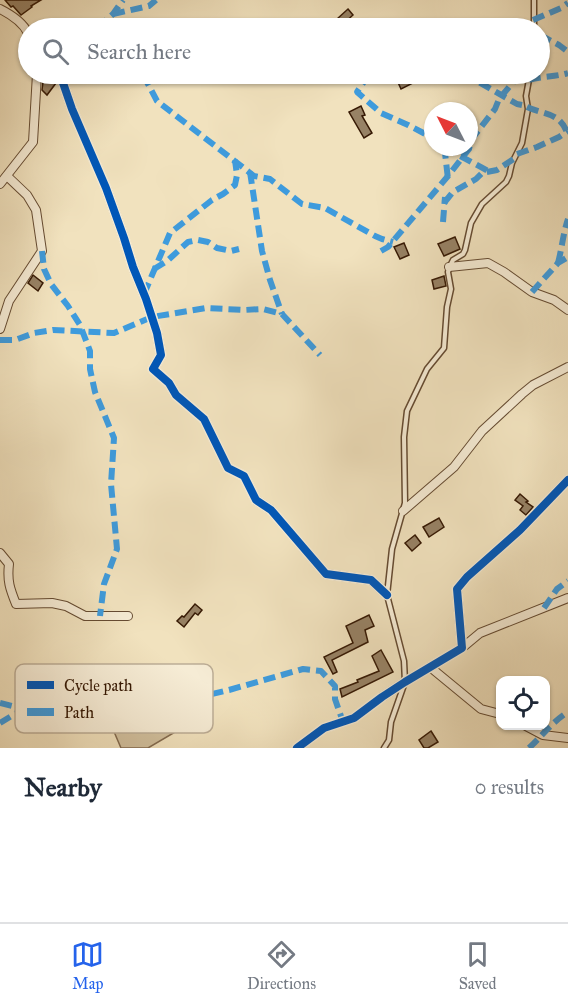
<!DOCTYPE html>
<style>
body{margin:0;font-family:"IM FELL Great Primer",serif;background:#f2f2f3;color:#1f2937}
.controls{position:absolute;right:18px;bottom:18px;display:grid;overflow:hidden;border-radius:12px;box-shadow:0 2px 4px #0004}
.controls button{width:54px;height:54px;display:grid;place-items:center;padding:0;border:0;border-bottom:2px solid #e0e1e3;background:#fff;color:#1f2937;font:30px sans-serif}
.compass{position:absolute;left:424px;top:102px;width:54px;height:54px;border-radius:50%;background:#fff;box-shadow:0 2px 4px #0004;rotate:312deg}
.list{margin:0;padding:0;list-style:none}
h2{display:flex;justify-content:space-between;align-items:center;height:78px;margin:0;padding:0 24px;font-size:26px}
h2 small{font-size:20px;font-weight:400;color:#747a83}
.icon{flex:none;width:33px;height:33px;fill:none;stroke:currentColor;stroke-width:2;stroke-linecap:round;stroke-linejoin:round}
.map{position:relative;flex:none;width:568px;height:748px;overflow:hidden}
.search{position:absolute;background:#fff;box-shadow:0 2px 4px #0004;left:18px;right:18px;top:18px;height:66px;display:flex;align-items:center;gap:15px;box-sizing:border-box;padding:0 21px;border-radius:33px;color:#747a83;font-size:22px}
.sheet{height:174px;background:#fff}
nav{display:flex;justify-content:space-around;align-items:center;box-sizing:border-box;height:84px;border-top:2px solid #e0e1e3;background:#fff;font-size:16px;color:#747a83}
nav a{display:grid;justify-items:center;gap:3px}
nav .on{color:#2563eb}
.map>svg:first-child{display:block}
.green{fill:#d1c09e;stroke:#846c51;stroke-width:1.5}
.building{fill:#978265;stroke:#361904;stroke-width:1.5}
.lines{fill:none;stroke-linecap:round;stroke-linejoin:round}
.lane-casing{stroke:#654b32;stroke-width:7}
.street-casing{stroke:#654b32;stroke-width:10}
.lane{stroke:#f6ecd5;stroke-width:4}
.street{stroke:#f6ecd5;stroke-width:8}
.quiet{stroke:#3e9bdd;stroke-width:6;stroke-dasharray:12 6;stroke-linecap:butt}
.cycleway-casing{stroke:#f6ecd5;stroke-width:11}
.cycleway{stroke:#0057b8;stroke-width:8}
.key{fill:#f6ecd5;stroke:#bcad96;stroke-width:1.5}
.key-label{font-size:16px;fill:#361904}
</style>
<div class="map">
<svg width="568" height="748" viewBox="0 0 568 748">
<rect width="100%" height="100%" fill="#f1e2be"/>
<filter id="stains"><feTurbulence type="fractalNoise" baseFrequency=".00333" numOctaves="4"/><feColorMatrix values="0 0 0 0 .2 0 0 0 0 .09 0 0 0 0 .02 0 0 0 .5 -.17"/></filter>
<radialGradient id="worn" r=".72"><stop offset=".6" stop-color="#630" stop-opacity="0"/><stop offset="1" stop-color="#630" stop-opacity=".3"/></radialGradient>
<polygon class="green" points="146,679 157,680 168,707 182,728 148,748 121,748 109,720 108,701 122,691"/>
<g class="building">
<polygon points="5,0 41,0 31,6 32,7 21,15 13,6 11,7"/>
<polygon points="348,9 353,15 342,25 337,19"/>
<polygon points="409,74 413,83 401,89 397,80"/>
<polygon points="48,76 56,83 47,95 42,90 43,82"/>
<polygon points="361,106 365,115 362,116 372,133 364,138 349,112"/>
<polygon points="455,237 460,249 444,256 438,244"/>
<polygon points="404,243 409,255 400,259 394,247"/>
<polygon points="33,275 43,283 38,291 28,283"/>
<polygon points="444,276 446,286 434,289 432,280"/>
<polygon points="520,494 528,501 526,502 533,507 526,515 520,510 523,506 515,500"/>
<polygon points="439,518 444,527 429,537 423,527"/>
<polygon points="415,535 421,543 412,551 405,543"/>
<polygon points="195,604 202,610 198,615 195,613 184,627 177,621 182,616 184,617"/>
<polygon points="369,615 374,626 365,630 368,642 332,660 337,672 333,674 324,657 353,643 346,626"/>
<polygon points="381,650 393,672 342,697 340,689 358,682 357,680 379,671 372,656"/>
<polygon points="431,731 438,742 428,748 424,748 419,740"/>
</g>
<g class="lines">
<defs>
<g id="lane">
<polyline points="534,28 534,0"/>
<polyline points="384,748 389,740 391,722 405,682 404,661 387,595 392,549 405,503 404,437 407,411 427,369 444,348 447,307 451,289 448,272 451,264 453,260 463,254 465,250 471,223 482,204 506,182 509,176 512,163 522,143 528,109 526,96 530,74"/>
</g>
<g id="street">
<path d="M0,9C10,14 23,23 28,33"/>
<polyline points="54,74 62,80 72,109 106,188 124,238 133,267 146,299 157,333 161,355 153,369 169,383 176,395 204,419 228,468 244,476 256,500 271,510 326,574 371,580 387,595"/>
<polyline points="0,184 33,142 37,74"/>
<polyline points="449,267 488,263 504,272 532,292 554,300 568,310"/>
<polyline points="0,329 9,301 42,251 36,210 27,195 7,176"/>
<polyline points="403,511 454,467 482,431 522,394 533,385 568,367"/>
<path d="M0,553L9,564C7,581 10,589 16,604L52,603L66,606L85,616H128"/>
<polyline points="462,648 480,633 568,598"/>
<polyline points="430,667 481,709 500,714"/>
<polyline points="526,726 543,735 568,738"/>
<polyline points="297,748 324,728 354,718 382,697 405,682 462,648 457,589 467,577 520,530 568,480"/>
</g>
</defs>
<use href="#lane" class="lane-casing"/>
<use href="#street" class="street-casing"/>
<use href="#lane" class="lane"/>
<use href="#street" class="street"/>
<g class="quiet">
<polyline points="113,14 149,6 156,0"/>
<polyline points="533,20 561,8 568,3"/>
<polyline points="98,28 113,14 123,0"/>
<polyline points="540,35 559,45 568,52"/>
<polyline points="145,74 147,82 157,101 254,176 270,179 302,204 325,208 375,236 382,239 393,242"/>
<polyline points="369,74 357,92 381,113 408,125 433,138"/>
<polyline points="445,74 477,81 517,104 527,106"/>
<path d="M529,80C541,76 555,77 568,73"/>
<path d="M527,107C547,116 560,112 568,135"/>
<polyline points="443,147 445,153 448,179"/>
<path d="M445,147C459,156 474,163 488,171"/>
<polyline points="517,154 537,147 559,137 568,131"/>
<polyline points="250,172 262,251 270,280 282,314"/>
<polyline points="444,203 453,192 476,179 482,173 497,170 515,158"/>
<polyline points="443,222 445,197"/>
<polyline points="42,251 44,269 51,284 68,306 80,325 90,351 90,369 95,392 114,438 111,484 117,549 104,584 100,616"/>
<polyline points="381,251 388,247 448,176 469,149 471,140 495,109 499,99 520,74"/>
<path d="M558,263C562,248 563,234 568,219"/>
<polyline points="154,269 167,261 188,242 198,240 208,242 217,248 231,251 239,249"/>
<polyline points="532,292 558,263 568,257"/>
<polyline points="144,294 170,233 212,200 223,194 235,185 237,175 235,160"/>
<polyline points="0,340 15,340 34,333 53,330 114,333 152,317 206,308 244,310 263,309 282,314 320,355"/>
<polyline points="544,608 557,589 568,581"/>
<polyline points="0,703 36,712 55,715 70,718 105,719 229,690 303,669 321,671 335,686 335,699 343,722"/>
<polyline points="0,723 23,709"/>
<path d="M529,748C542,736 553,721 568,712"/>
</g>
<defs>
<g id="cycleway">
<polyline points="54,74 62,80 72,109 106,188 124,238 133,267 146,299 157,333 161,355 153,369 169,383 176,395 204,419 228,468 244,476 256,500 271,510 326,574 371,580 387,595"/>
<polyline points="297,748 324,728 354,718 382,697 405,682 462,648 457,589 467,577 520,530 568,480"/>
</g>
</defs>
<use href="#cycleway" class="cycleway-casing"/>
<use href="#cycleway" class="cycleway"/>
</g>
<rect x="15" y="664" width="198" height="69" rx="9" class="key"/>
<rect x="27" y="681" width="27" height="8" fill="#0057b8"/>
<rect x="27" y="708" width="27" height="8" fill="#3e9bdd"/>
<g class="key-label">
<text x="64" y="691">Cycle path</text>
<text x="64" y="718">Path</text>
</g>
<rect width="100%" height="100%" filter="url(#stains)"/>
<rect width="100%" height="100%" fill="url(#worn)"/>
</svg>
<div class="controls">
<button><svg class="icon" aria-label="locate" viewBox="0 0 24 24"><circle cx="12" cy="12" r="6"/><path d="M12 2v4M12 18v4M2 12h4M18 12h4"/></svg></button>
</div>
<svg class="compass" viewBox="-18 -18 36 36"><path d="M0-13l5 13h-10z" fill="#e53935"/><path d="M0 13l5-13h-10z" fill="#747a83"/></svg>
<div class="search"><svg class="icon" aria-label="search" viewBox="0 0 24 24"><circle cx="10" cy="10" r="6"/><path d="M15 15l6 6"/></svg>Search here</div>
</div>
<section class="sheet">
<h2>Nearby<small>0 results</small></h2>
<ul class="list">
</ul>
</section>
<nav>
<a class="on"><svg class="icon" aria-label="map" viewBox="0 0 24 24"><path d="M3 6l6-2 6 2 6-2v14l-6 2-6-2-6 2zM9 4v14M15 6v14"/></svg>Map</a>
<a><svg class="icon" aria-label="directions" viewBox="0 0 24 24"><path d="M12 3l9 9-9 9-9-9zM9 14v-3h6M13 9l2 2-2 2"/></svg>Directions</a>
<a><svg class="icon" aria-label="saved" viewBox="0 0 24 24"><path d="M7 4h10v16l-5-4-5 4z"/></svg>Saved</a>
</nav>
